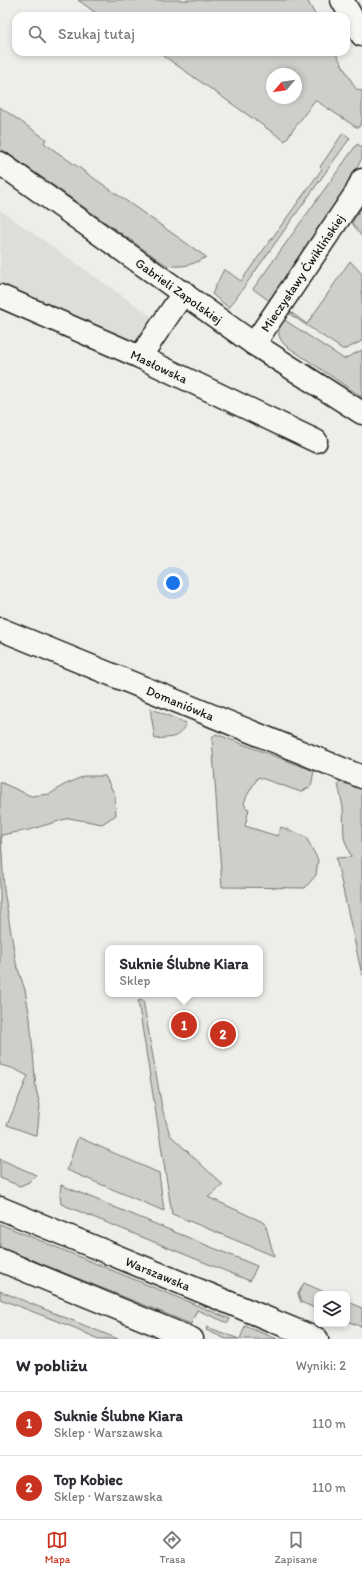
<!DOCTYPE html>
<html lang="pl">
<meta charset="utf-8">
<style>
body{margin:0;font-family:Itim,sans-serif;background:#f2f2f3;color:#2b2b33}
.controls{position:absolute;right:12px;bottom:12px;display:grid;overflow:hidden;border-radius:8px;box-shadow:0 2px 6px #0003}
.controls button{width:36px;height:36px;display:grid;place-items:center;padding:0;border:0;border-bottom:1px solid #e1e1e2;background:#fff;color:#2b2b33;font:20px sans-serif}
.compass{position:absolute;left:266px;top:68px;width:36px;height:36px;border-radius:50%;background:#fff;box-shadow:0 2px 6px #0003;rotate:241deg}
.you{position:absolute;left:173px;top:583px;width:14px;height:14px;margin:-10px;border:3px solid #fff;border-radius:50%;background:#1a73e8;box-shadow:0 0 0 6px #1a73e833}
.badge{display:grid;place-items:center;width:26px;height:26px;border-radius:50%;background:#c8321e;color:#fff;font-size:13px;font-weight:700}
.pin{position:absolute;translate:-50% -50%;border:2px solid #fff;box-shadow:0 1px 4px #0006}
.popup{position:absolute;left:105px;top:945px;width:158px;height:52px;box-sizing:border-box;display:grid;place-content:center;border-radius:8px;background:#fff;filter:drop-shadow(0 1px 3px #0005);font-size:13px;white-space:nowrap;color:#7c7c81}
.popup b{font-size:15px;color:#2b2b33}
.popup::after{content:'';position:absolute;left:50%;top:100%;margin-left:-8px;border:8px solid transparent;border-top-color:#fff}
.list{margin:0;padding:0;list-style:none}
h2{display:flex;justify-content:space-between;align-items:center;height:52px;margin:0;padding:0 16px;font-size:17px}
h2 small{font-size:13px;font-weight:400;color:#7c7c81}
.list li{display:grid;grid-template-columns:26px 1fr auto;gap:12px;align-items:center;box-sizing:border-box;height:64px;padding:0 16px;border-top:1px solid #e1e1e2}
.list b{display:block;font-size:15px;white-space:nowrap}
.list p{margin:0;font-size:13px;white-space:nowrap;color:#7c7c81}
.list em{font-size:13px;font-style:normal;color:#7c7c81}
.icon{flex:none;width:22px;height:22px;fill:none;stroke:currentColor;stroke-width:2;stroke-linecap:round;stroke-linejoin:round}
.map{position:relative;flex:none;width:362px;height:1339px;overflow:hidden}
.search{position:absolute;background:#fff;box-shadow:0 2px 6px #0003;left:12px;right:12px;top:12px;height:44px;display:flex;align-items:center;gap:10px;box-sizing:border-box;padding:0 14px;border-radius:12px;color:#7c7c81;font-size:15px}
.sheet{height:180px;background:#fff}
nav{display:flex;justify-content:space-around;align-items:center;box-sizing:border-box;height:56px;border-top:1px solid #e1e1e2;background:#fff;font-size:11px;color:#7c7c81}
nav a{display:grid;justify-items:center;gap:2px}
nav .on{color:#c8321e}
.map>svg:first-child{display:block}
.built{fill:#ddddda}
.green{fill:#cececb;stroke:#757574;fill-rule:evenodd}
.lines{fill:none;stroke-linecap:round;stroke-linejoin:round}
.minor-casing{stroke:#1c1c1c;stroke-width:25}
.major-casing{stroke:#1c1c1c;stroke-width:25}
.minor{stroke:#f6f6f2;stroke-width:22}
.major{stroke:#f6f6f2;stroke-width:22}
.labels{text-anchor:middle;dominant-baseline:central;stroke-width:3.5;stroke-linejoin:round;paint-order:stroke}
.street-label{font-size:13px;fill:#1c1c1c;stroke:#f6f6f2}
</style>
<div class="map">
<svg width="362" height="1339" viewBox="0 0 362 1339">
<rect width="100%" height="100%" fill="#edede9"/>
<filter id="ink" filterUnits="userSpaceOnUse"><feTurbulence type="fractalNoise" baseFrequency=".025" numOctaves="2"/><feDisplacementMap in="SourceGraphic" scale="8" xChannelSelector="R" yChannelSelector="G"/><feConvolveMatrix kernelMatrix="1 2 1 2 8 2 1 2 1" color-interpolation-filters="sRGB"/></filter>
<g filter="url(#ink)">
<polygon class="built" points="0,210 151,316 129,352 0,294"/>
<g class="green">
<polygon points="78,0 307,0 316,16 100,16"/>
<path d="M158,52H335L356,89L362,91V122L359,127H356L315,100L285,141ZM272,74H296V98H272Z"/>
<path d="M0,107L46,139L44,143L206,257C193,265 182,268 166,265L0,148Z"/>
<polygon points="343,133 350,138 229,308 212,294 224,269 241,281 322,169 320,167"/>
<polygon points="357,144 362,147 362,158 345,191 271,302 253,289"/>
<polygon points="362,206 362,237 352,223"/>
<polygon points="350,261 362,274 362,341 346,349 342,349 288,313 289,311 307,324"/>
<path d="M283,319L344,359L362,350V397L285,345C276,336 278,330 283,319Z"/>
<path d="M150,708L186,723C179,740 171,737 155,739Z"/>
<path d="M216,734L314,771L311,786L301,792L258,777C253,786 247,794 244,803L246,808L249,809L245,826L277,836L281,827C290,830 298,834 306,837L318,860L316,875L305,888L222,887L212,737Z"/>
<polygon points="84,776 105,776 115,795 116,815 102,824 69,818 29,830 1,835 4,890 16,963 25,990 30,1018 36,1089 40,1105 37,1136 7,1125 28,1076 12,1068 0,1065 0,782 31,796 50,794 62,786"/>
<polygon points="341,779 362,787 362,975 336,858 351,857 344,838 343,807 338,784"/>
<polygon points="143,1000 162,1108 170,1135 223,1185 208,1197 265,1223 274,1256 172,1214 138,1001"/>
<polygon points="78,1137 159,1173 164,1211 67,1170"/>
<polygon points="0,1159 36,1175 29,1182 20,1186 0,1178"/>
<polygon points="61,1185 257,1266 250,1281 61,1204 60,1194"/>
<polygon points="0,1224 230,1319 228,1323 197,1310 191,1324 0,1247"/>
<polygon points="304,1283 329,1294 317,1294 317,1309 301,1302 298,1294"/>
<polygon points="0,1291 118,1339 98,1339 75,1328 0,1299"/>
<polygon points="347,1301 362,1308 362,1327 347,1321"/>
<polygon points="245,1326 277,1339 240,1339"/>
<polygon points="207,1327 239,1339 226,1339 206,1330"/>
</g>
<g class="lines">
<defs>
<g id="minor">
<polyline points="342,0 362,35"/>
<path id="s1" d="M0,163L254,344L362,413"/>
<path id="s2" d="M0,296L140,357L316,441"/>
<path id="s3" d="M254,344L356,193L362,180"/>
<polyline points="140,357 184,292"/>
<path id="s4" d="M0,629L362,777"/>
</g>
<g id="major">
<path id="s5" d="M0,1208L317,1339"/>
<polyline points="0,1260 192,1339"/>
</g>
</defs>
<use href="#minor" class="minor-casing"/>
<use href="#major" class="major-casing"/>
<use href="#minor" class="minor"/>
<use href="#major" class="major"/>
</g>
</g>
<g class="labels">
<g class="street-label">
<text stroke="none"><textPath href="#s3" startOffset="86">Mieczysławy Ćwiklińskiej</textPath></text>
<text stroke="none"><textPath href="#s1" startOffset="220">Gabrieli Zapolskiej</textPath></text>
<text stroke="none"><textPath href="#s2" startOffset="174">Masłowska</textPath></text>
<text stroke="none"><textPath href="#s4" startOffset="195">Domaniówka</textPath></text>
<text stroke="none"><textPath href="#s5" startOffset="171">Warszawska</textPath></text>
</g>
</g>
</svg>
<div class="controls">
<button><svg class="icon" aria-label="layers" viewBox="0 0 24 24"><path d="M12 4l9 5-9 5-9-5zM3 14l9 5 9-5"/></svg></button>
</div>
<svg class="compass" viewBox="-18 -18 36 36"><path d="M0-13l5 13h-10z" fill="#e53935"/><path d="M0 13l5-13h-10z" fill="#7c7c81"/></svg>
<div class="you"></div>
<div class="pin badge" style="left:184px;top:1025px">1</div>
<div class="popup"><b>Suknie Ślubne Kiara</b>Sklep</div>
<div class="pin badge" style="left:223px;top:1034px">2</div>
<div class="search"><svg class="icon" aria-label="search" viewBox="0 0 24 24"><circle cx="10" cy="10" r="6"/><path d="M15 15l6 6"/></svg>Szukaj tutaj</div>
</div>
<section class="sheet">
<h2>W pobliżu<small>Wyniki: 2</small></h2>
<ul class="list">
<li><span class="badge">1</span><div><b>Suknie Ślubne Kiara</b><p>Sklep · Warszawska</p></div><em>110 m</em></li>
<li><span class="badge">2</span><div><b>Top Kobiec</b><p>Sklep · Warszawska</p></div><em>110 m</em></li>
</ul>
</section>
<nav>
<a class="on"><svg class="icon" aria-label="map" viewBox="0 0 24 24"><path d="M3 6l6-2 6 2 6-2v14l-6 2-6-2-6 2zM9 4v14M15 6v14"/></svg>Mapa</a>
<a><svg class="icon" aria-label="directions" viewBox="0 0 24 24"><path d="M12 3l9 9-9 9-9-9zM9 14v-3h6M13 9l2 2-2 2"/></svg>Trasa</a>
<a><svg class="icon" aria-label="saved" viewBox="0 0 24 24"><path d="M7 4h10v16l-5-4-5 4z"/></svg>Zapisane</a>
</nav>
